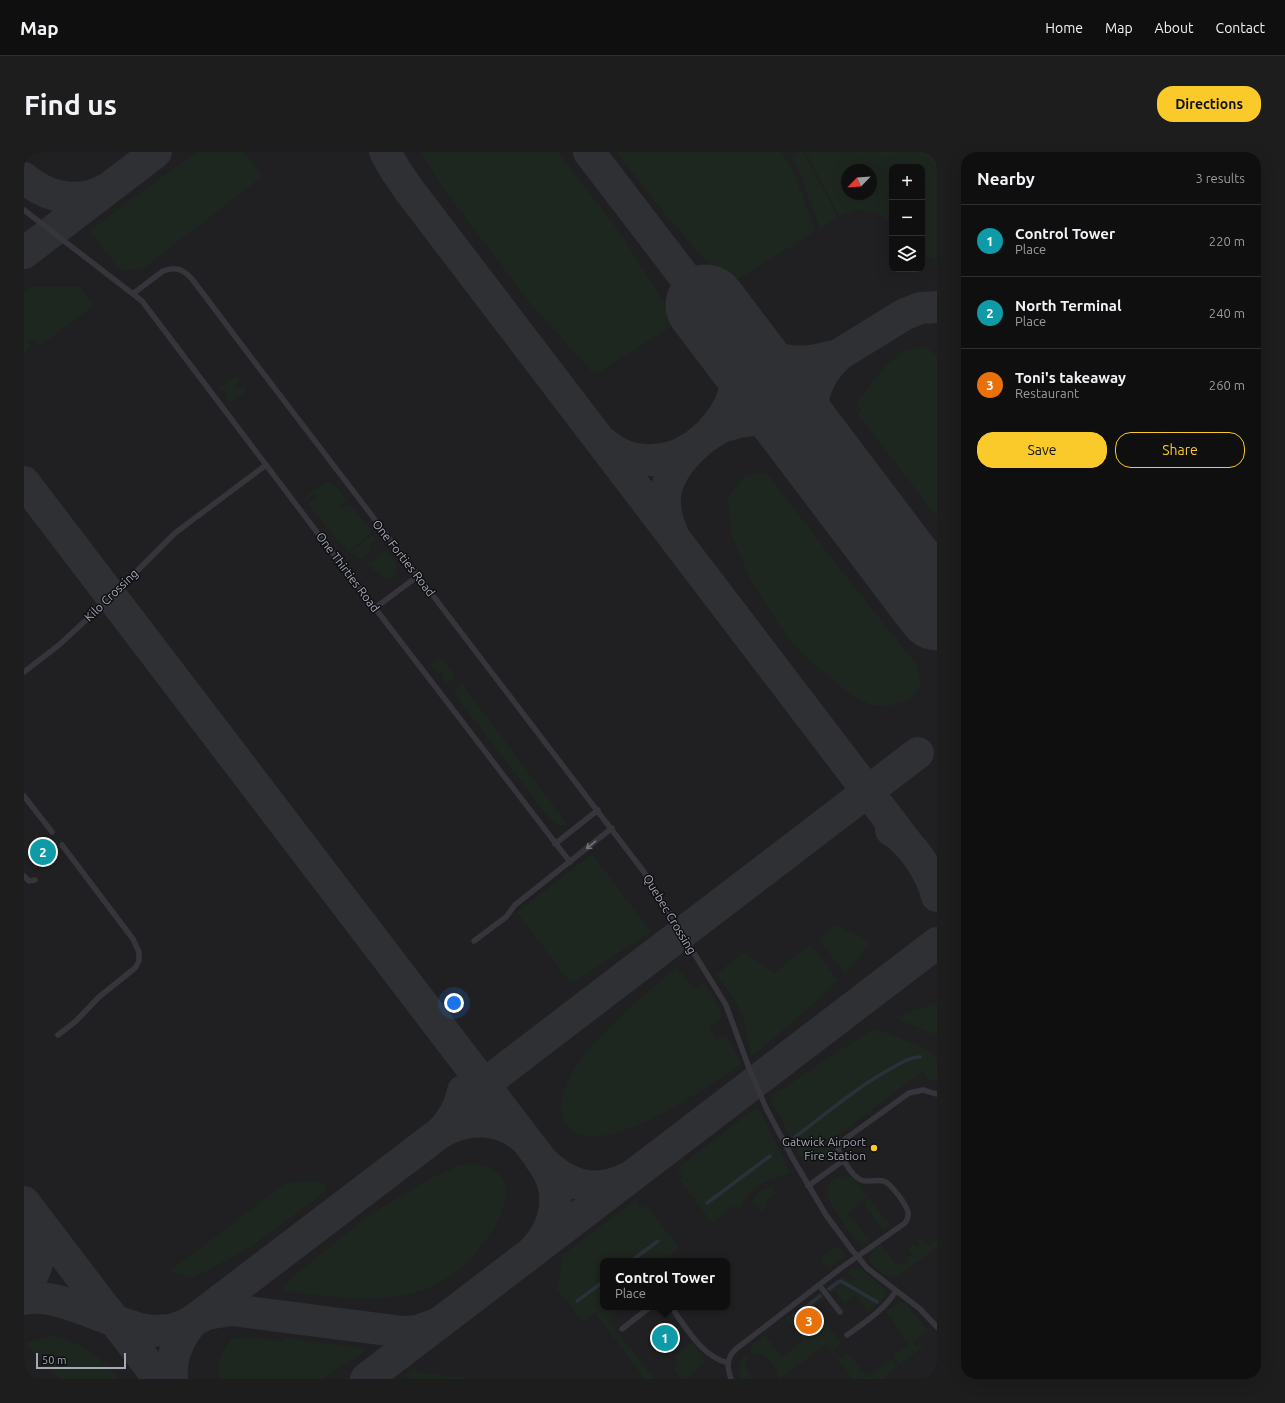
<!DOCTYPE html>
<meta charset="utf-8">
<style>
body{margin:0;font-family:Ubuntu,sans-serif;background:#1d1d1e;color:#f1f3f6}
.controls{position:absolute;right:12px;top:12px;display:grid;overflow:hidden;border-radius:8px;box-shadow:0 4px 16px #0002}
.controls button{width:36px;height:36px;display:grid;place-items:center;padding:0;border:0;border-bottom:1px solid #2f2f30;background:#0f0f10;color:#f1f3f6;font:20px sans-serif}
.compass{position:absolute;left:817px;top:12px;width:36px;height:36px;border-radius:50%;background:#0f0f10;box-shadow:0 4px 16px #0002;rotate:245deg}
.scale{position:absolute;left:12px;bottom:10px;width:90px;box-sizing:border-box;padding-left:4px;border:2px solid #a5a8b7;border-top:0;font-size:11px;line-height:14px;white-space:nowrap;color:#a5a8b7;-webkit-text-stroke:3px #0f0f11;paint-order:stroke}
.you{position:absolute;left:430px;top:851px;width:14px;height:14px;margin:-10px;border:3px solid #fff;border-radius:50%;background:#1a73e8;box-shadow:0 0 0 6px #1a73e833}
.badge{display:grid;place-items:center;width:26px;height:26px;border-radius:50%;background:#f9ca29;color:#fff;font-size:13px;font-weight:700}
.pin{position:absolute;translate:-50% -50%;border:2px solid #fff;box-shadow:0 1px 4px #0006}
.popup{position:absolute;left:576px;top:1106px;width:130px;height:52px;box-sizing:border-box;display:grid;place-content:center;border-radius:8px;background:#0f0f10;filter:drop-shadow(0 1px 3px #0005);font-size:13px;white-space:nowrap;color:#9b9c9f}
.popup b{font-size:15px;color:#f1f3f6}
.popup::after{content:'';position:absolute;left:50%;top:100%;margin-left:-8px;border:8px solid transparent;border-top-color:#0f0f10}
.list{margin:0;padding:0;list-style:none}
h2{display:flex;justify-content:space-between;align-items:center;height:52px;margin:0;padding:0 16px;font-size:17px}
h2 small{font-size:13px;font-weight:400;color:#9b9c9f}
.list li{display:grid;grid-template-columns:26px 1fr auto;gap:12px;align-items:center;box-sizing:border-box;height:72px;padding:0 16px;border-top:1px solid #2f2f30}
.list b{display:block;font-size:15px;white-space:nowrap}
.list p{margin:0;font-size:13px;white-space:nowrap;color:#9b9c9f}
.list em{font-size:13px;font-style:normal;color:#9b9c9f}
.actions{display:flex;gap:8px;padding:12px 16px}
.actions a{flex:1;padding:9px 0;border:1px solid #f9ca29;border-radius:16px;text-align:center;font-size:14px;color:#f9ca29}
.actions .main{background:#f9ca29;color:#111}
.icon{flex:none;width:22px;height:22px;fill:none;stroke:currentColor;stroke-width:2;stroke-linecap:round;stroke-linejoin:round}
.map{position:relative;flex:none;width:913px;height:1227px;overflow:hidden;border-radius:16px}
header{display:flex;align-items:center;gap:24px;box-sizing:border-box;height:56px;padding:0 20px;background:#0f0f10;border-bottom:1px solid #2f2f30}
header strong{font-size:19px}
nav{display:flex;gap:22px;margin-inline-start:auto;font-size:14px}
.intro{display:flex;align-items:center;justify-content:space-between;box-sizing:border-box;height:96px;padding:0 24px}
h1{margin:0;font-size:28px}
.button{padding:10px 18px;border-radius:16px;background:#f9ca29;color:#111;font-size:14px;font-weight:700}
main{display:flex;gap:24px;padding:0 24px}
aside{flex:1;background:#0f0f10;border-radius:16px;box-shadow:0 4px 16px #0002}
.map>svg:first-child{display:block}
.built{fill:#202023;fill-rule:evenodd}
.green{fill:#1e2620;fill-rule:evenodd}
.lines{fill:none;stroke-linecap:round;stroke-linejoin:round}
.stream{stroke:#2a313a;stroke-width:3.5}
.taxiway{stroke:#2f3034;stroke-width:32}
.runway{stroke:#2f3034;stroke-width:81}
.lane{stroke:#35353b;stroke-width:5.5}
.oneway{stroke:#73747f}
.poi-dot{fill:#f9ca29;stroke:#0f0f11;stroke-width:1.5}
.labels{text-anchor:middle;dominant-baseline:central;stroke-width:3;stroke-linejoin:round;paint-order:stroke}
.street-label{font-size:12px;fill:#a5a8b7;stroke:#0f0f11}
.poi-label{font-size:12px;fill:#a5a8b7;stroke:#0f0f11;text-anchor:end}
</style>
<header>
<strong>Map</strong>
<nav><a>Home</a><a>Map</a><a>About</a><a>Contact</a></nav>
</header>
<div class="intro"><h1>Find us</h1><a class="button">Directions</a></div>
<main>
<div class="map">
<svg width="913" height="1227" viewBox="0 0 913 1227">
<rect width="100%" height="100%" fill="#141416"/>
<path class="built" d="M0,0H913V1227H0ZM868,15H898V117H868ZM823,18H847V42H823ZM579,1109H703V1155H579Z"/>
<g class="green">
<polygon points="174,0 220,0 239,24 120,116 96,119 66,78 132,29"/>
<polygon points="397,0 534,0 596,81 653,171 574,221 567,219 509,155 420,37"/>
<polygon points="593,0 757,0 767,14 792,79 704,133 642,64"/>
<polygon points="776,0 779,0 814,65 796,77 776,21 768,6"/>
<path d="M782,0H913V108L898,105V15H868V72C854,56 834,55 815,64ZM823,18H847V42H823Z"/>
<polygon points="5,135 56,135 70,153 15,194 9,187 4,190 7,195 0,200 0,141"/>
<polygon points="901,194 913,204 913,365 834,262 838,255 836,254 832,261 834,250 843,237 864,211 884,197 886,198 893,195 895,197 898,197"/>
<polygon points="212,224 216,229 212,232 216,237 219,235 223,239 207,251 201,243 203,242 200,237 197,239 195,237"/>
<polygon points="743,321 817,418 893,513 897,534 886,547 865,554 848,553 828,544 771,495 757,476 726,427 707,382 704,345 722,323"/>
<path d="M302,330C311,330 317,341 323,348L316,353L318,357L326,352L348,380L325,399L310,384L284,352L293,345L291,341L281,349L280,346Z"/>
<polygon points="349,383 352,387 344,393 348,398 336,408 327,400"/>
<polygon points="362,398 373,413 371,423 365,428 342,413"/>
<polygon points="413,508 419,508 432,525 424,531 423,530 421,531 418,527 420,526 417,521 414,522 406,511 410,511"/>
<polygon points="438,532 544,673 534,674 525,666 430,542 432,541 430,538"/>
<polygon points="568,702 627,780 551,829 544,828 493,760"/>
<polygon points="812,773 847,790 821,822 794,786"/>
<path d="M786,792L814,828L785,856L731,902L729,901L727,903C723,891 723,879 719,867C714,850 702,836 692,822L720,800L750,821Z"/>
<path d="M653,815L671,838L680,831L694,853L698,864L694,869L685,875L691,887L700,884L704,886L717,912C688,932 570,1017 541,971C530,954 543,929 552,914C560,902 570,892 579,882C603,857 628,836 653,815Z"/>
<polygon points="913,851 913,883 875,868 874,865 877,864 878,866 880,865 879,862"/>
<path d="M851,876L902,897L913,908V927L908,930L899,919L804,991L807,998C799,1014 793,1011 779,1010L748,949V943L757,937L758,938L783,920L785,921L790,918L788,916Z"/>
<path d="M732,956L736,960L766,1020C756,1027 744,1027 734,1034C730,1037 725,1040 722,1045C718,1051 720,1053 713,1058L710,1054L688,1071L672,1050L674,1048L672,1045L669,1046L655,1028L659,1025L653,1016Z"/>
<path d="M449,1012C516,1019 465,1092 438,1115C427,1125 411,1134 396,1139C355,1153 299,1144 257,1138L263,1130L343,1064L411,1024L420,1020L429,1018V1016H432V1013Z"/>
<path d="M818,1024L829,1026L844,1045L823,1061L830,1070L831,1069L845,1088L837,1092C828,1088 809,1054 802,1043C804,1033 806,1026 818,1024Z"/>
<polygon points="264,1029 266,1032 267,1032 269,1030 298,1030 304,1038 227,1095 175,1123 170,1124 169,1126 150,1121 146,1119"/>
<path d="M752,1033L753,1034L749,1037L752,1041L741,1049L744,1054L736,1060L731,1053L728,1055C728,1041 741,1036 752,1033Z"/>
<polygon points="845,1046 866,1073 859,1078 841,1054 842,1053 840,1050"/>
<polygon points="612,1049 617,1057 622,1053 655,1096 638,1109 579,1109 579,1155 599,1155 583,1167 631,1227 621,1227 571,1161 559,1170 532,1136 534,1134 538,1108 536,1108 537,1104 609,1050"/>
<path d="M898,1086L905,1094L913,1088V1095L875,1124L864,1125C849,1114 835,1108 856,1092L873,1114L880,1109L882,1112L884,1111L881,1108L887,1103L890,1106L891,1105L884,1096L890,1091L893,1095L897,1092L894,1089Z"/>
<path d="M812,1095C818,1094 820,1099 819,1105L805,1117L796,1106Z"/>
<path d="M834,1116L838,1117L859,1136C867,1147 851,1154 844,1160L831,1143L820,1151L811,1138L806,1141L802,1136L818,1124L828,1130L831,1127L823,1120L828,1117Z"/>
<path d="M796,1140L800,1146L788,1156L790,1159L777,1169L779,1172L777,1173L781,1177L792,1169L789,1163L796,1157L803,1166L800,1168L817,1191L809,1197L816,1207L824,1201L843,1225L868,1207L874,1214L860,1225L861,1227H829L802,1192L756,1227L752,1222L754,1219L741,1203L738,1202L731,1203C719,1196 734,1188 741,1183L758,1205L779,1189L762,1167Z"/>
<polygon points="876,1150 882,1151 904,1179 889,1190 892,1194 896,1191 899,1195 875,1213 869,1204 885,1192 862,1160"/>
<path d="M26,1184C52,1187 78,1205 93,1225L92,1227H37L2,1191Z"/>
<path d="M227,1185L259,1189V1185L344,1197L330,1208L328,1207L298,1227H197C187,1214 200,1200 207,1187Z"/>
<polygon points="668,1191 679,1204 680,1211 663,1227 658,1227 649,1216 653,1213 651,1204"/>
<path d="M722,1202L725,1207L720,1213L730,1227H717C714,1218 714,1208 722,1202Z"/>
<polygon points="390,1216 392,1220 434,1225 436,1224 439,1227 383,1227 381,1224"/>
</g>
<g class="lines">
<g class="stream">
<path d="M771,985C803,961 833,935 868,916C877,911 886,905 896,905"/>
<polyline points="683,1051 746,1004"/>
<polyline points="607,1109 634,1089"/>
<polyline points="805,1137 814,1130 817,1129 853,1150"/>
<polyline points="553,1149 579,1130"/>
<polyline points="771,1164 796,1144"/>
</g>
<g class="taxiway">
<polyline points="361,0 372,19 385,38 883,691"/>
<polyline points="565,0 682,153"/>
<path d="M0,26C22,45 54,53 80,38"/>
<polyline points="0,101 132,0"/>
<path d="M695,170C703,179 710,187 720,193C744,209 778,214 805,205"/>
<path d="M705,273C729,264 758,268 779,284C789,292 796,303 803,313"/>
<path d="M688,278C708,258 720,225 709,197C706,189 702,182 697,175"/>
<path d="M581,292C605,313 641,313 667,296"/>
<path d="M799,305C781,273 784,233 811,207"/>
<path d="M0,330L516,1006C520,1013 525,1020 528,1028C537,1054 527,1081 509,1099"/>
<path d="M648,380C629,340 650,310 681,285L881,162L897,156L913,155"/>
<path d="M867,678C888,691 907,720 913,744"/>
<polyline points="433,959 439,950 450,940 894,601"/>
<path d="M416,981C443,965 475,965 500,986"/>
<path d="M516,1007C541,1032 568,1043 602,1027"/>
<polyline points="0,1050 135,1227"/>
<path d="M0,1138C16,1116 21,1088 9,1064"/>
<path d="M0,1147C27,1141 65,1160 91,1169"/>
<polyline points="80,1155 91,1169 116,1177 128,1179 148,1178 161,1173 182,1162 208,1158 379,1180 393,1179 410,1173"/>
<path d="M148,1227C146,1204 155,1185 170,1168L417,980C429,968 436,955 439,939"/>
<polyline points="342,1227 913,791"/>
</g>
<polyline class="runway" points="682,153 913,458"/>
<g class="lane">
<polyline points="0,58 118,149 314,408 546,710"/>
<path d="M110,141L139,119C151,114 159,117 168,127L223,200L620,720L702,853L725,916L742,956L769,1007L802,1063L828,1098L843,1116L896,1157L913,1175"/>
<polyline points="351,456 394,424"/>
<polyline points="0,520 35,493 87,445 151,381 242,313"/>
<polyline points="0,644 28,680"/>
<polyline points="531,692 574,658"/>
<polyline points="0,724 5,729 11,728"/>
<polyline points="450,789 482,765 491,753 588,676"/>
<polyline points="34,883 52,869 75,845 111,816 115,809 115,800 109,787 38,693"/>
<polyline points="784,1034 820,1008"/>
<polyline points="795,1133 816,1160"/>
<path d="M647,1155C662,1175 677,1204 704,1211"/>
<polyline points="598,1177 626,1155"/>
<path d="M823,1183C841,1170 860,1158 872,1139"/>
<path d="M707,1227C703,1215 702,1206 712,1197L817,1116L881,1071C883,1068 885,1064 884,1060C882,1052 866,1030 859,1029C852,1027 844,1031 837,1028C828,1024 818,1006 814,998L817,990L885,941L899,938L913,942"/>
</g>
</g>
<defs><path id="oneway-shaft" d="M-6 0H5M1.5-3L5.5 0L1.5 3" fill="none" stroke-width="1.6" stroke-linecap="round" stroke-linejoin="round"/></defs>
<use class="oneway" href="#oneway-shaft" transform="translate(567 693) rotate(141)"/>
<circle class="poi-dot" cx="850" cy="996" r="4"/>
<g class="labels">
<g class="street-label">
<text transform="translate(380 406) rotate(52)">One Forties Road</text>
<text transform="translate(324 420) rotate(53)">One Thirties Road</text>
<text transform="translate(87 443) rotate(-44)">Kilo Crossing</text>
<text transform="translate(646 762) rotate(59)">Quebec Crossing</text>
</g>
<g class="poi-label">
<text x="842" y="989">Gatwick Airport<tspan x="842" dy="14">Fire Station</tspan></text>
</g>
</g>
</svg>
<div class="controls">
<button>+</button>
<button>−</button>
<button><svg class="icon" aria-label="layers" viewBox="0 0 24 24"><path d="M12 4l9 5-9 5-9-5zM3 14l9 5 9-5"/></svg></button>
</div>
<svg class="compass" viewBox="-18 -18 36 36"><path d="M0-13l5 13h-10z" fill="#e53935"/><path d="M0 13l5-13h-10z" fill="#9b9c9f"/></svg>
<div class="scale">50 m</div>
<div class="you"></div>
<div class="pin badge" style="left:641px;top:1186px;background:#0f9aa8">1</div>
<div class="popup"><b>Control Tower</b>Place</div>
<div class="pin badge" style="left:19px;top:700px;background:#0f9aa8">2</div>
<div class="pin badge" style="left:785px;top:1169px;background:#e8710a">3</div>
</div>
<aside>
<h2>Nearby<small>3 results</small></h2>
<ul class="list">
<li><span class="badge" style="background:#0f9aa8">1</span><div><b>Control Tower</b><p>Place</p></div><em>220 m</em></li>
<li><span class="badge" style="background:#0f9aa8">2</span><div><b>North Terminal</b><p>Place</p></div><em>240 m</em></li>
<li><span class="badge" style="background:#e8710a">3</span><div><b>Toni's takeaway</b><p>Restaurant</p></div><em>260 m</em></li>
</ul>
<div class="actions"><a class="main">Save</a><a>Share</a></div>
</aside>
</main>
